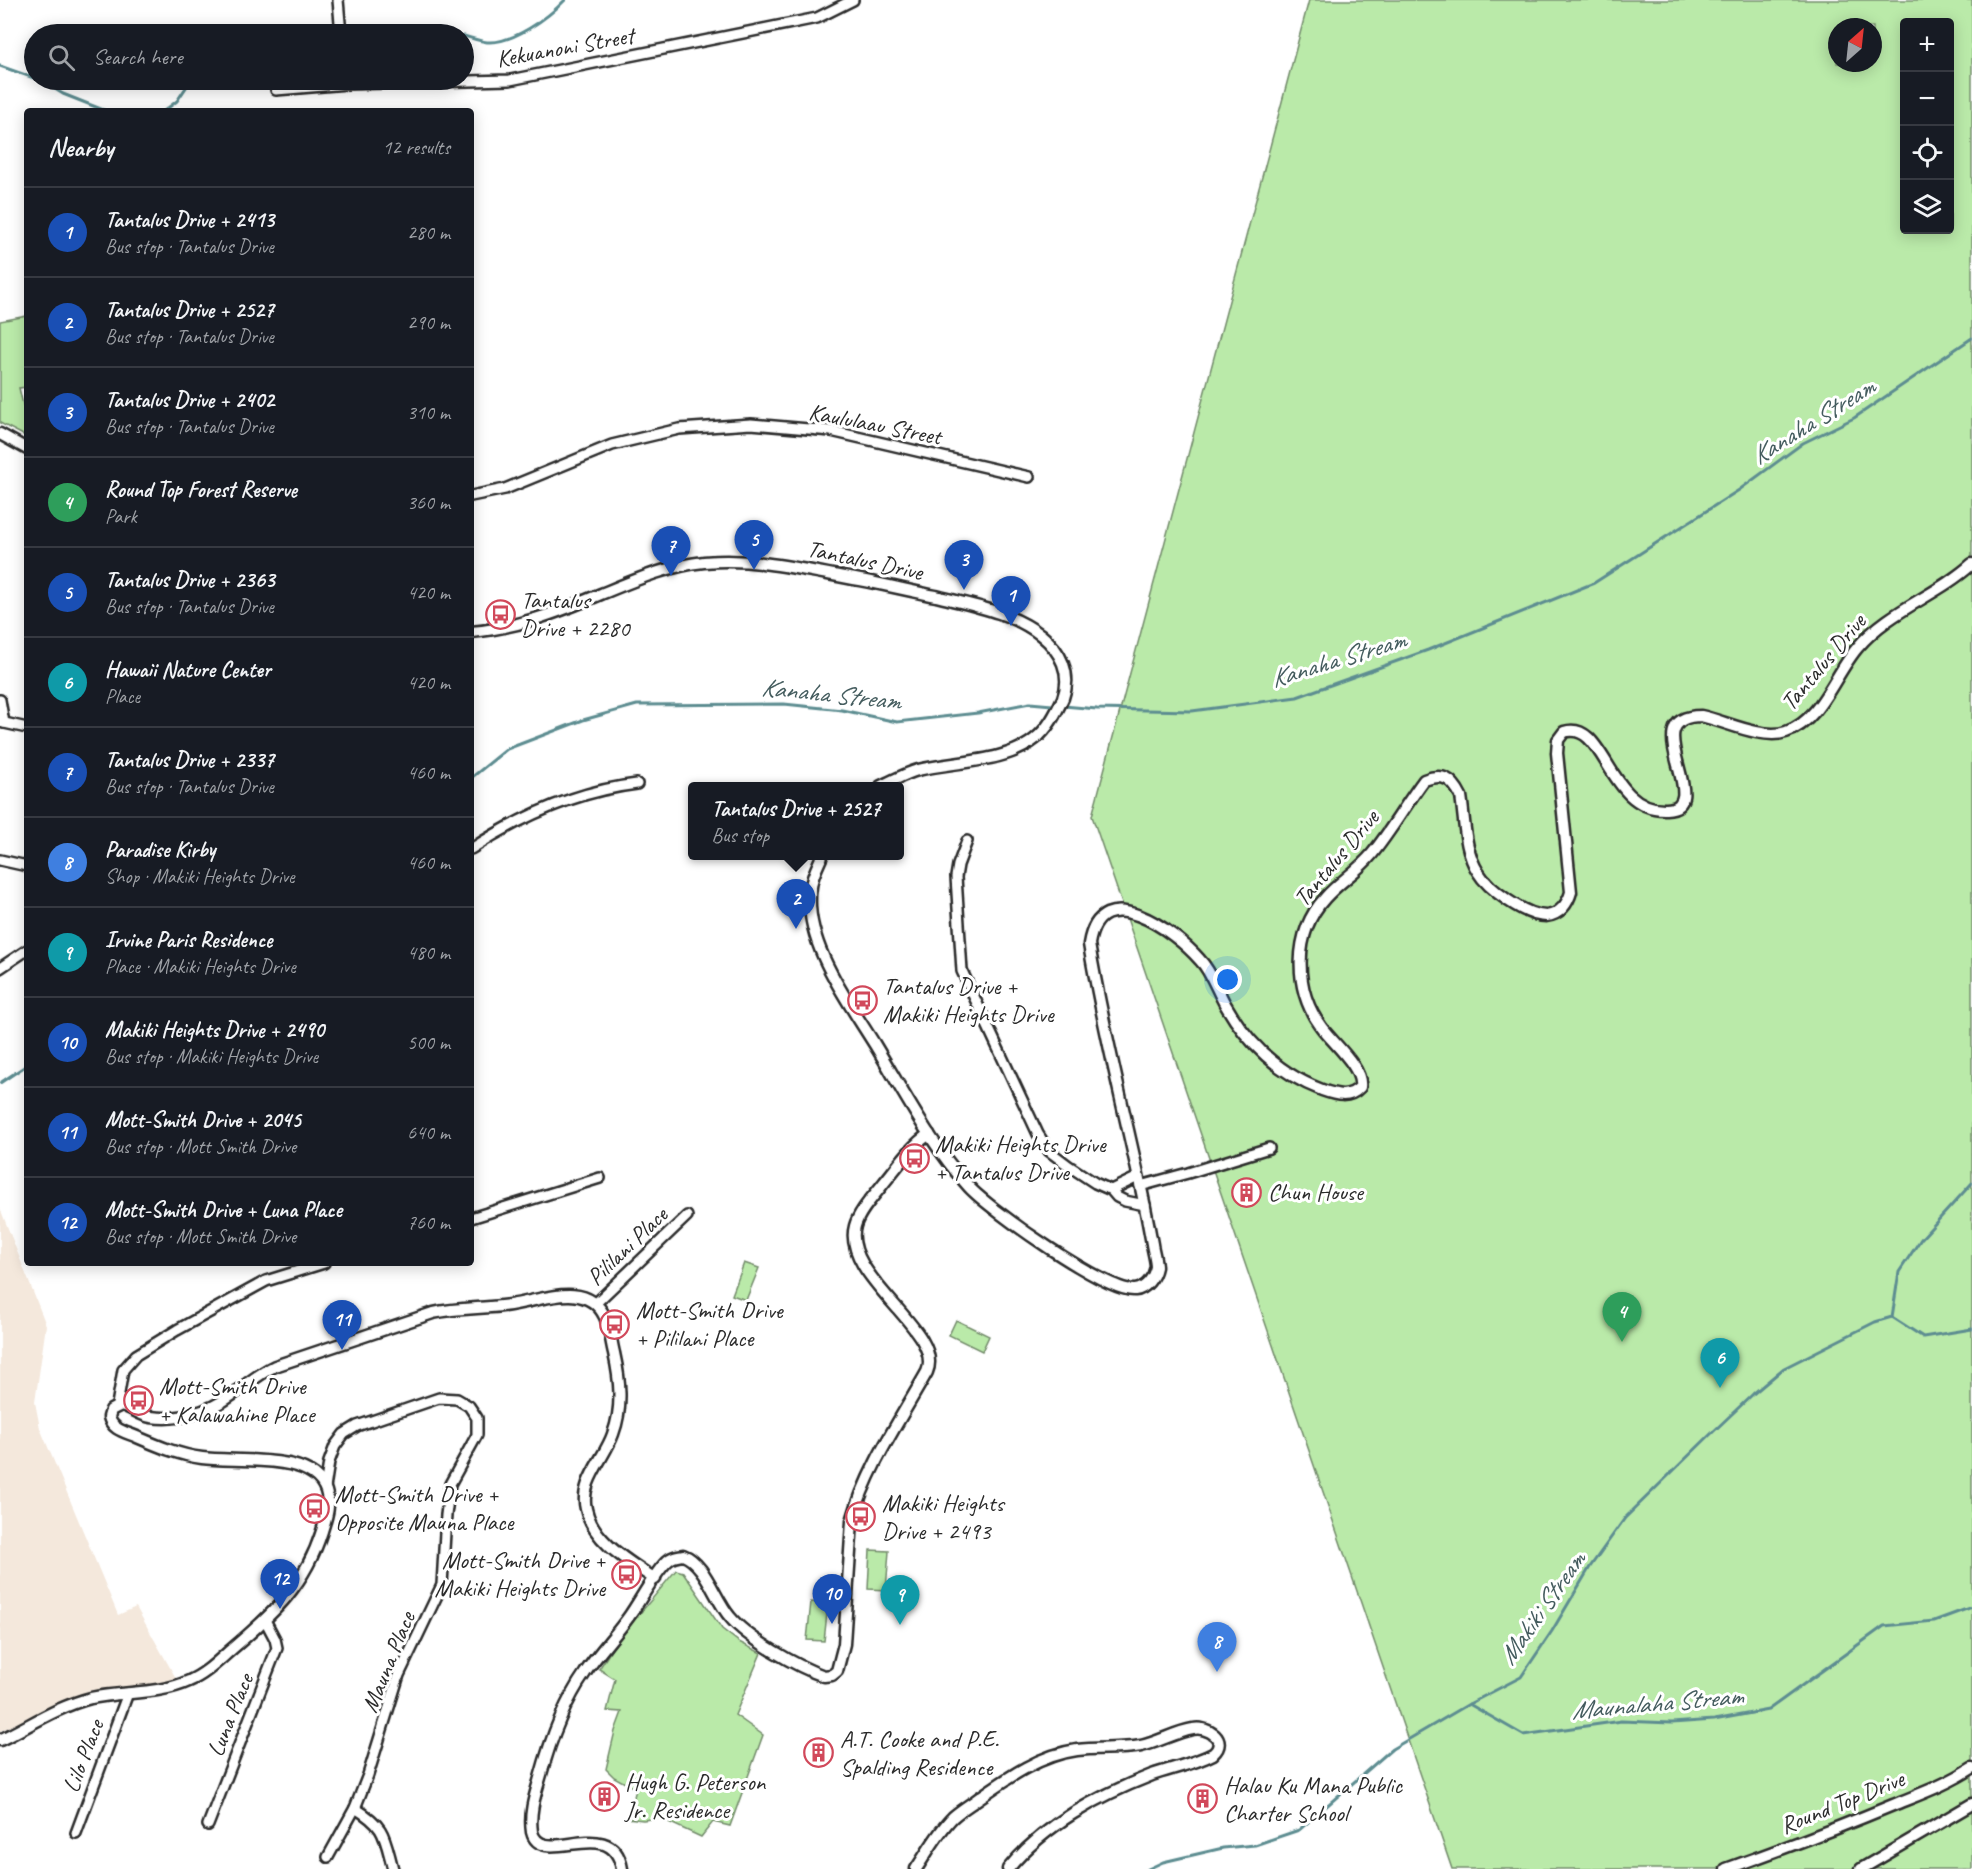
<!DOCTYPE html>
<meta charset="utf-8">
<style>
body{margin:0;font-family:Caveat,sans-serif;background:#20242c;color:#f1f3f6}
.controls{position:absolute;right:18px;top:18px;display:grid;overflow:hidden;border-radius:6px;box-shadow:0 3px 15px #0003}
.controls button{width:54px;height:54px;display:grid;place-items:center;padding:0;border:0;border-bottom:2px solid #363941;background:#171b24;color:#f1f3f6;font:30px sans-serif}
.compass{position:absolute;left:1828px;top:18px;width:54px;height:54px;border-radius:50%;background:#171b24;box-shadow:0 3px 15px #0003;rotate:27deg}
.you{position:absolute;left:1228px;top:980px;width:21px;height:21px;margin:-15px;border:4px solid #fff;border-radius:50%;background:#1a73e8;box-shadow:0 0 0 9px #1a73e833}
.badge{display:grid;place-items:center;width:39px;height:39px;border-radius:50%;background:#0f766e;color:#fff;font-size:20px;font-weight:700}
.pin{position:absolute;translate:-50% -50px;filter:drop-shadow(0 2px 3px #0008)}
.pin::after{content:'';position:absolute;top:32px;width:21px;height:18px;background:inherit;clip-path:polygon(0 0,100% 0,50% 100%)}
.popup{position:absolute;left:688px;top:782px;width:216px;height:78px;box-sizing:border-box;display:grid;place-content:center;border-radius:6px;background:#171b24;filter:drop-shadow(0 2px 4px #0005);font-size:20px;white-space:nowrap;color:#9ea1a6}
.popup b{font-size:22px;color:#f1f3f6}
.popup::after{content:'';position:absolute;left:50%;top:100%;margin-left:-12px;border:12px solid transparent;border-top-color:#171b24}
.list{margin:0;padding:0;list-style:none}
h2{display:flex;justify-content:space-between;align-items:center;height:78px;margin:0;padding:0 24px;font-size:26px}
h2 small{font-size:20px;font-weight:400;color:#9ea1a6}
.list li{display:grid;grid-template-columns:39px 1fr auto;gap:18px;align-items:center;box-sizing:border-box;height:90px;padding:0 24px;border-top:2px solid #363941}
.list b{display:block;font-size:22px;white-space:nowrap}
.list p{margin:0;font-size:20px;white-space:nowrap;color:#9ea1a6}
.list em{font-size:20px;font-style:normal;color:#9ea1a6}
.icon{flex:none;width:33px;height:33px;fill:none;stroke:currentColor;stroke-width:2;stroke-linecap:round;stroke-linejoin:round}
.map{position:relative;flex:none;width:1972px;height:1869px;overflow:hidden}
.search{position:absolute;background:#171b24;box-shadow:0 3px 15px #0003;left:24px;top:24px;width:450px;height:66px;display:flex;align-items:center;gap:15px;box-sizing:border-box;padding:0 21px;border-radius:33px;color:#9ea1a6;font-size:22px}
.panel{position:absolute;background:#171b24;box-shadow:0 3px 15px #0003;left:24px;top:108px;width:450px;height:1158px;border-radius:6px}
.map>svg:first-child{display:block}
.built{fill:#f4e8dc}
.green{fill:#baeaa9;stroke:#728a6a;stroke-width:1.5;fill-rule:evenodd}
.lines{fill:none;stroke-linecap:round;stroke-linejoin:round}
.stream{stroke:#5d8d91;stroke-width:3}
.minor-casing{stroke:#2b2b2b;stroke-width:14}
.tertiary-casing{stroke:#2b2b2b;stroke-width:15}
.minor{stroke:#fff;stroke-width:9}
.tertiary{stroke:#fff;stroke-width:10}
.labels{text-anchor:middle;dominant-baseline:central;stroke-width:6;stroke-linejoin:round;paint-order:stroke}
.street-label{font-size:24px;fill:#2b2b2b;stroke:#fff}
.poi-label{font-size:24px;fill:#2b2b2b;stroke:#fff;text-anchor:start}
.water-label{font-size:26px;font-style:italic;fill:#445c5e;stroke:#fff}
</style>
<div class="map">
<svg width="1972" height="1869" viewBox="0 0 1972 1869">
<rect width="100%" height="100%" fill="#fff"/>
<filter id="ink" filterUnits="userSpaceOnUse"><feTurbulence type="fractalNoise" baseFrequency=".0167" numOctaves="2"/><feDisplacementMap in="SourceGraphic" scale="12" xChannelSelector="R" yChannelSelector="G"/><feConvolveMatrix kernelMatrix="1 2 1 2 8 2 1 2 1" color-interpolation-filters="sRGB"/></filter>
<g filter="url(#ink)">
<polygon class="built" points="0,1208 46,1325 35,1402 40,1428 118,1615 136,1607 177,1680 76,1697 0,1731"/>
<g class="green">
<path d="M1309,0H1972V1869H1452L1092,816ZM1904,22H1950V230H1904ZM1837,27H1873V63H1837Z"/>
<polygon points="27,316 27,387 19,388 27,421 27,437 0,423 0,321"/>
<polygon points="744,1263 759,1268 746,1300 732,1295"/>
<polygon points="956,1320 989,1336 982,1351 949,1335"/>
<polygon points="870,1550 889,1551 886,1590 868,1589"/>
<polygon points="676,1570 683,1572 722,1629 739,1642 761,1653 735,1715 763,1735 730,1826 713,1822 701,1837 660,1818 643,1820 626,1818 632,1805 636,1789 614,1777 606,1769 615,1731 622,1712 607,1711 615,1679 599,1669 617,1641"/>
<polygon points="811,1602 828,1604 824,1641 807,1640"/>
</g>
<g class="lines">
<g class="stream">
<polyline points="397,34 427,29 456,34"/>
<path d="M464,36C471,38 479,41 487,42C512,44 548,18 565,0"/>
<polyline points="0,66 34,78"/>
<polyline points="40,80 63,94 106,111"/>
<polyline points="164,111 177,101 191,80"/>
<polyline points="471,778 507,749 583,720 637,705 784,704 842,710 897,722 978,713 1030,703 1097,709 1192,711 1297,697 1428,650 1594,583 1739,490 1803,443 1854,418 1972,338"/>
<polyline points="0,1083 27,1065"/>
<polyline points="1892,1317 1899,1272 1921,1239 1972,1183"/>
<polyline points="1892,1317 1923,1337 1972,1329"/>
<polyline points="1469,1704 1523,1735 1621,1721 1672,1723 1714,1720 1768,1710 1884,1626 1934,1621 1972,1607"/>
<polyline points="1148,1869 1163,1862 1223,1848 1255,1845 1299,1830 1392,1749 1469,1704 1521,1677 1552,1631 1590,1567 1625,1518 1714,1431 1753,1394 1784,1368 1875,1322 1892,1317"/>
</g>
<defs>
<g id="minor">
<polyline points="338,0 341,34"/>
<polyline points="276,90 347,84 510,80 817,18 853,0"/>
<polyline points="471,496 505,489 612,445 679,429 751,424 831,431 1029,477"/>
<polyline points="0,700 4,723"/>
<polyline points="0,722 27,728"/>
<polyline points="967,841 958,865 956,877 962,971 1038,1134 1049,1151 1069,1166 1095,1183 1111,1190 1117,1197 1125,1201 1145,1205"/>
<path d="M471,849C520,817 578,791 637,784"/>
<polyline points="0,860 27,866"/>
<polyline points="0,968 27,950"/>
<polyline points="1140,1186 1188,1173 1269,1148"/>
<polyline points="1111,1190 1138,1177"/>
<polyline points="471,1218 600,1178"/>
<polyline points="595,1304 687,1216"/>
<polyline points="117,1405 123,1370 136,1355 177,1330 266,1281 324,1263"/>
<polyline points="325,1488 329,1462 335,1446 344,1434 357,1426 439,1398 457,1399 469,1406 477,1418 477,1435 450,1484 446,1515 442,1585 399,1675 368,1775 355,1808 328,1857"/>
<path d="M355,1808C386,1827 384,1836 393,1869"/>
<polyline points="208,1825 277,1648 275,1639 265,1620"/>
<polyline points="76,1833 128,1693"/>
</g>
<g id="tertiary">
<polyline points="0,434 27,449"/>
<path d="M471,632C517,628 559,612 601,594C635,580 667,566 704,562C758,557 808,571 860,580C886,585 911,591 936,596C971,605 1012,612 1041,635C1061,651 1072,674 1063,698C1056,713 1048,729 1035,739C1006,763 954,761 918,770C906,773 893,781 881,786"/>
<path d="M822,856C818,865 812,876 811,887C802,941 848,1001 875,1045C904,1093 931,1145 969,1187C989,1209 1107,1293 1135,1290C1146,1289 1154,1277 1156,1267C1156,1260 1153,1251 1152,1244C1148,1222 1144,1201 1139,1179C1122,1101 1102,1023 1089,944C1100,876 1175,931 1200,960C1211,971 1217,990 1225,1004C1247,1043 1280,1074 1322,1090C1336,1095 1349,1099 1360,1087C1363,1068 1334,1044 1322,1028C1293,990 1293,933 1325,898C1339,882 1358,871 1372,854C1391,831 1406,804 1424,780C1443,773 1452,778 1461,796C1465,821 1464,850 1478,872C1488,889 1525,916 1546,916C1560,915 1568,903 1571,892L1557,753L1558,740L1564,732C1606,719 1607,811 1666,809C1717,807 1633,716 1701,716C1725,721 1762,740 1786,732C1821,721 1835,673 1858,647C1889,610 1937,596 1972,564"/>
<path d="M0,1740C29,1726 59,1706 91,1698C123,1691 159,1695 189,1681C206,1674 219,1660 233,1648C274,1613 305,1585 322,1531C326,1518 331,1506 326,1491C313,1451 236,1463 202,1458C179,1455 158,1446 137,1437C126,1432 112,1430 109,1417L111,1410L121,1405C132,1407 140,1416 151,1417C179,1421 209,1412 232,1395C246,1385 258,1374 275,1366L433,1313C459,1307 484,1309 510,1305C541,1301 587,1279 605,1317C610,1328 611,1341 614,1353C620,1380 623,1407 613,1434C605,1458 579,1482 586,1509C593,1542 630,1562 655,1579"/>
<path d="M622,1869C613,1812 541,1869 532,1832C529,1813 535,1795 540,1778C550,1741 563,1704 585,1673C599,1652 616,1635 630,1615C640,1601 658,1567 670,1559C674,1556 679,1556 683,1555C705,1563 715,1600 730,1617C748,1639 798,1667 824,1676L832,1675L837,1671L844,1644L852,1521C867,1468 900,1420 927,1372C945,1331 841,1277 855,1226C859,1211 874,1196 883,1184C898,1166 910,1147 929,1134"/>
<path d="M916,1869C928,1851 938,1832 953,1817C961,1810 971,1804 979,1798C1009,1777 1040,1755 1077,1750C1098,1747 1119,1750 1141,1746C1159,1742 1175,1732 1193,1729C1208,1726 1229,1740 1213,1754C1194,1764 1172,1768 1152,1775C1098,1796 1045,1824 1008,1869"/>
<path d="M1726,1869C1782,1849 1838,1828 1893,1805C1920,1794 1948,1784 1972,1768"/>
<polyline points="1861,1869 1972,1804"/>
</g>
</defs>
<use href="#minor" class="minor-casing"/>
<use href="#tertiary" class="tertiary-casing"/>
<use href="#minor" class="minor"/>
<use href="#tertiary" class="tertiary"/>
</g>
</g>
<defs>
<symbol id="bus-ring" viewBox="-11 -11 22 22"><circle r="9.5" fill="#fff" stroke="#d1495b" stroke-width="1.5"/><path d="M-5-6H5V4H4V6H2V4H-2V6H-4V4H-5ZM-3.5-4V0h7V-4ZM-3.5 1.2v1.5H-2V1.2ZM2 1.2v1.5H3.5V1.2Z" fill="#d1495b"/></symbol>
<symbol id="building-ring" viewBox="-11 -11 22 22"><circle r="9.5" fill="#fff" stroke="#d1495b" stroke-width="1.5"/><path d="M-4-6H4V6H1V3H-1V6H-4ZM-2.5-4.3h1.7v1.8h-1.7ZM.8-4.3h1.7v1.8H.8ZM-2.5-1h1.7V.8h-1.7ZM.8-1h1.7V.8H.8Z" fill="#d1495b"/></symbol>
</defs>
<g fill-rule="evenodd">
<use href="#bus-ring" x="484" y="598" width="33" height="33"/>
<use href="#bus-ring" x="846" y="984" width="33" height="33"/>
<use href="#bus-ring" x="898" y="1142" width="33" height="33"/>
<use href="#building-ring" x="1230" y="1176" width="33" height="33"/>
<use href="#bus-ring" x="598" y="1308" width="33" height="33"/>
<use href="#bus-ring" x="122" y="1384" width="33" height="33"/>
<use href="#bus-ring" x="298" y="1492" width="33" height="33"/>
<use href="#bus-ring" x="844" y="1500" width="33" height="33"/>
<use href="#bus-ring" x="610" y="1558" width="33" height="33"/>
<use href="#building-ring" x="802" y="1736" width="33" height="33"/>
<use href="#building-ring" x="588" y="1780" width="33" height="33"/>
<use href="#building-ring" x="1186" y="1782" width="33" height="33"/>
</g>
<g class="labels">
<g class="street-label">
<text transform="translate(565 47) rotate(-10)">Kekuanoni Street</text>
<text transform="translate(875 424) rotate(11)">Kaululaau Street</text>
<text transform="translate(865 560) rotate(12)">Tantalus Drive</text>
<text transform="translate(1823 662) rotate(-50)">Tantalus Drive</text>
<text transform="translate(1336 858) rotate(-50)">Tantalus Drive</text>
<text transform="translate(627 1246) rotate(-44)">Pililani Place</text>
<text transform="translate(388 1662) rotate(-68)">Mauna Place</text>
<text transform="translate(230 1715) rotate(-68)">Luna Place</text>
<text transform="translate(83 1756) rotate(-69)">Lilo Place</text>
<text transform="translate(1842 1802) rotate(-22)">Round Top Drive</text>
</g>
<g class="poi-label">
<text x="521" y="600">Tantalus<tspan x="521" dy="28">Drive + 2280</tspan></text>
<text x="883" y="986">Tantalus Drive +<tspan x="883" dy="28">Makiki Heights Drive</tspan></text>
<text x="935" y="1144">Makiki Heights Drive<tspan x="935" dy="28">+ Tantalus Drive</tspan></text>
<text x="1268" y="1192">Chun House</text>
<text x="636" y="1310">Mott-Smith Drive<tspan x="636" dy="28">+ Pililani Place</tspan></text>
<text x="159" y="1386">Mott-Smith Drive<tspan x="159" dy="28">+ Kalawahine Place</tspan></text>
<text x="335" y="1494">Mott-Smith Drive +<tspan x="335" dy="28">Opposite Mauna Place</tspan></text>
<text x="882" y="1503">Makiki Heights<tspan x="882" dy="28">Drive + 2493</tspan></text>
<text x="605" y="1560" text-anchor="end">Mott-Smith Drive +<tspan x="605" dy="28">Makiki Heights Drive</tspan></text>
<text x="840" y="1739">A.T. Cooke and P.E.<tspan x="840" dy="28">Spalding Residence</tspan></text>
<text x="625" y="1782">Hugh G. Peterson<tspan x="625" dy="28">Jr. Residence</tspan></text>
<text x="1224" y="1785">Halau Ku Mana Public<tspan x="1224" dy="28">Charter School</tspan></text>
</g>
<g class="water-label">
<text transform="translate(1813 421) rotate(-32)">Kanaha Stream</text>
<text transform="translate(1338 659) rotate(-17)">Kanaha Stream</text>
<text transform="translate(831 694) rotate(6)">Kanaha Stream</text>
<text transform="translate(1542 1608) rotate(-55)">Makiki Stream</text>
<text transform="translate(1657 1703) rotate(-5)">Maunalaha Stream</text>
</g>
</g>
</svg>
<div class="controls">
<button>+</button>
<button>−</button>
<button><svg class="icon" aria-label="locate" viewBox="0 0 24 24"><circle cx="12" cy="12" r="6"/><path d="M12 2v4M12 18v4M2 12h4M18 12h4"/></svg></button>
<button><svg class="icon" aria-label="layers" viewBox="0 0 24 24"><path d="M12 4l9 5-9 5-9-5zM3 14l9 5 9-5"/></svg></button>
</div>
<svg class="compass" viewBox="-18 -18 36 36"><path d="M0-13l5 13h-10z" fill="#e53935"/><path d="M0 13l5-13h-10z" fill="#9ea1a6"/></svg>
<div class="you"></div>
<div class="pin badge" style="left:1011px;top:626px;background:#1a4fb4">1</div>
<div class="pin badge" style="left:796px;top:929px;background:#1a4fb4">2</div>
<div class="popup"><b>Tantalus Drive + 2527</b>Bus stop</div>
<div class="pin badge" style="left:964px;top:590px;background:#1a4fb4">3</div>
<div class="pin badge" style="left:1622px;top:1342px;background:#2e9e5b">4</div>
<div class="pin badge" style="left:754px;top:570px;background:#1a4fb4">5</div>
<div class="pin badge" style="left:1720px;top:1388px;background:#0f9aa8">6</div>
<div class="pin badge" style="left:671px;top:576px;background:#1a4fb4">7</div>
<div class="pin badge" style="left:1217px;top:1672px;background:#3f7fe0">8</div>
<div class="pin badge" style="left:900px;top:1625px;background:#0f9aa8">9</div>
<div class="pin badge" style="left:832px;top:1624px;background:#1a4fb4">10</div>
<div class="pin badge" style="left:342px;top:1350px;background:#1a4fb4">11</div>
<div class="pin badge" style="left:280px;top:1609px;background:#1a4fb4">12</div>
<div class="search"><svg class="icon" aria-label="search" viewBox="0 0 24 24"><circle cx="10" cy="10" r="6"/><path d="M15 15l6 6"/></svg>Search here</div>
<section class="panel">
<h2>Nearby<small>12 results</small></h2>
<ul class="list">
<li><span class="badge" style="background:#1a4fb4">1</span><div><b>Tantalus Drive + 2413</b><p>Bus stop · Tantalus Drive</p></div><em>280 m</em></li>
<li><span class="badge" style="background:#1a4fb4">2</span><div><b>Tantalus Drive + 2527</b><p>Bus stop · Tantalus Drive</p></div><em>290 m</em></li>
<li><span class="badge" style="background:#1a4fb4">3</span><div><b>Tantalus Drive + 2402</b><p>Bus stop · Tantalus Drive</p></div><em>310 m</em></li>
<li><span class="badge" style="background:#2e9e5b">4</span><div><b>Round Top Forest Reserve</b><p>Park</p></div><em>360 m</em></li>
<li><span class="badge" style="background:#1a4fb4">5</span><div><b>Tantalus Drive + 2363</b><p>Bus stop · Tantalus Drive</p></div><em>420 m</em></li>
<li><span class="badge" style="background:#0f9aa8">6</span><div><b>Hawaii Nature Center</b><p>Place</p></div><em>420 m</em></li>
<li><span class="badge" style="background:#1a4fb4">7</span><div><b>Tantalus Drive + 2337</b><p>Bus stop · Tantalus Drive</p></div><em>460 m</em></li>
<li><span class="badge" style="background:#3f7fe0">8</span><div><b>Paradise Kirby</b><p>Shop · Makiki Heights Drive</p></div><em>460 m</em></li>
<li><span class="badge" style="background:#0f9aa8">9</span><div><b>Irvine Paris Residence</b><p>Place · Makiki Heights Drive</p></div><em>480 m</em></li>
<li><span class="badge" style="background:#1a4fb4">10</span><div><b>Makiki Heights Drive + 2490</b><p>Bus stop · Makiki Heights Drive</p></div><em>500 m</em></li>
<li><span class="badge" style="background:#1a4fb4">11</span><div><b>Mott-Smith Drive + 2045</b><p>Bus stop · Mott Smith Drive</p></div><em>640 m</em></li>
<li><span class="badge" style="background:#1a4fb4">12</span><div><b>Mott-Smith Drive + Luna Place</b><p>Bus stop · Mott Smith Drive</p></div><em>760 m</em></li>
</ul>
</section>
</div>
